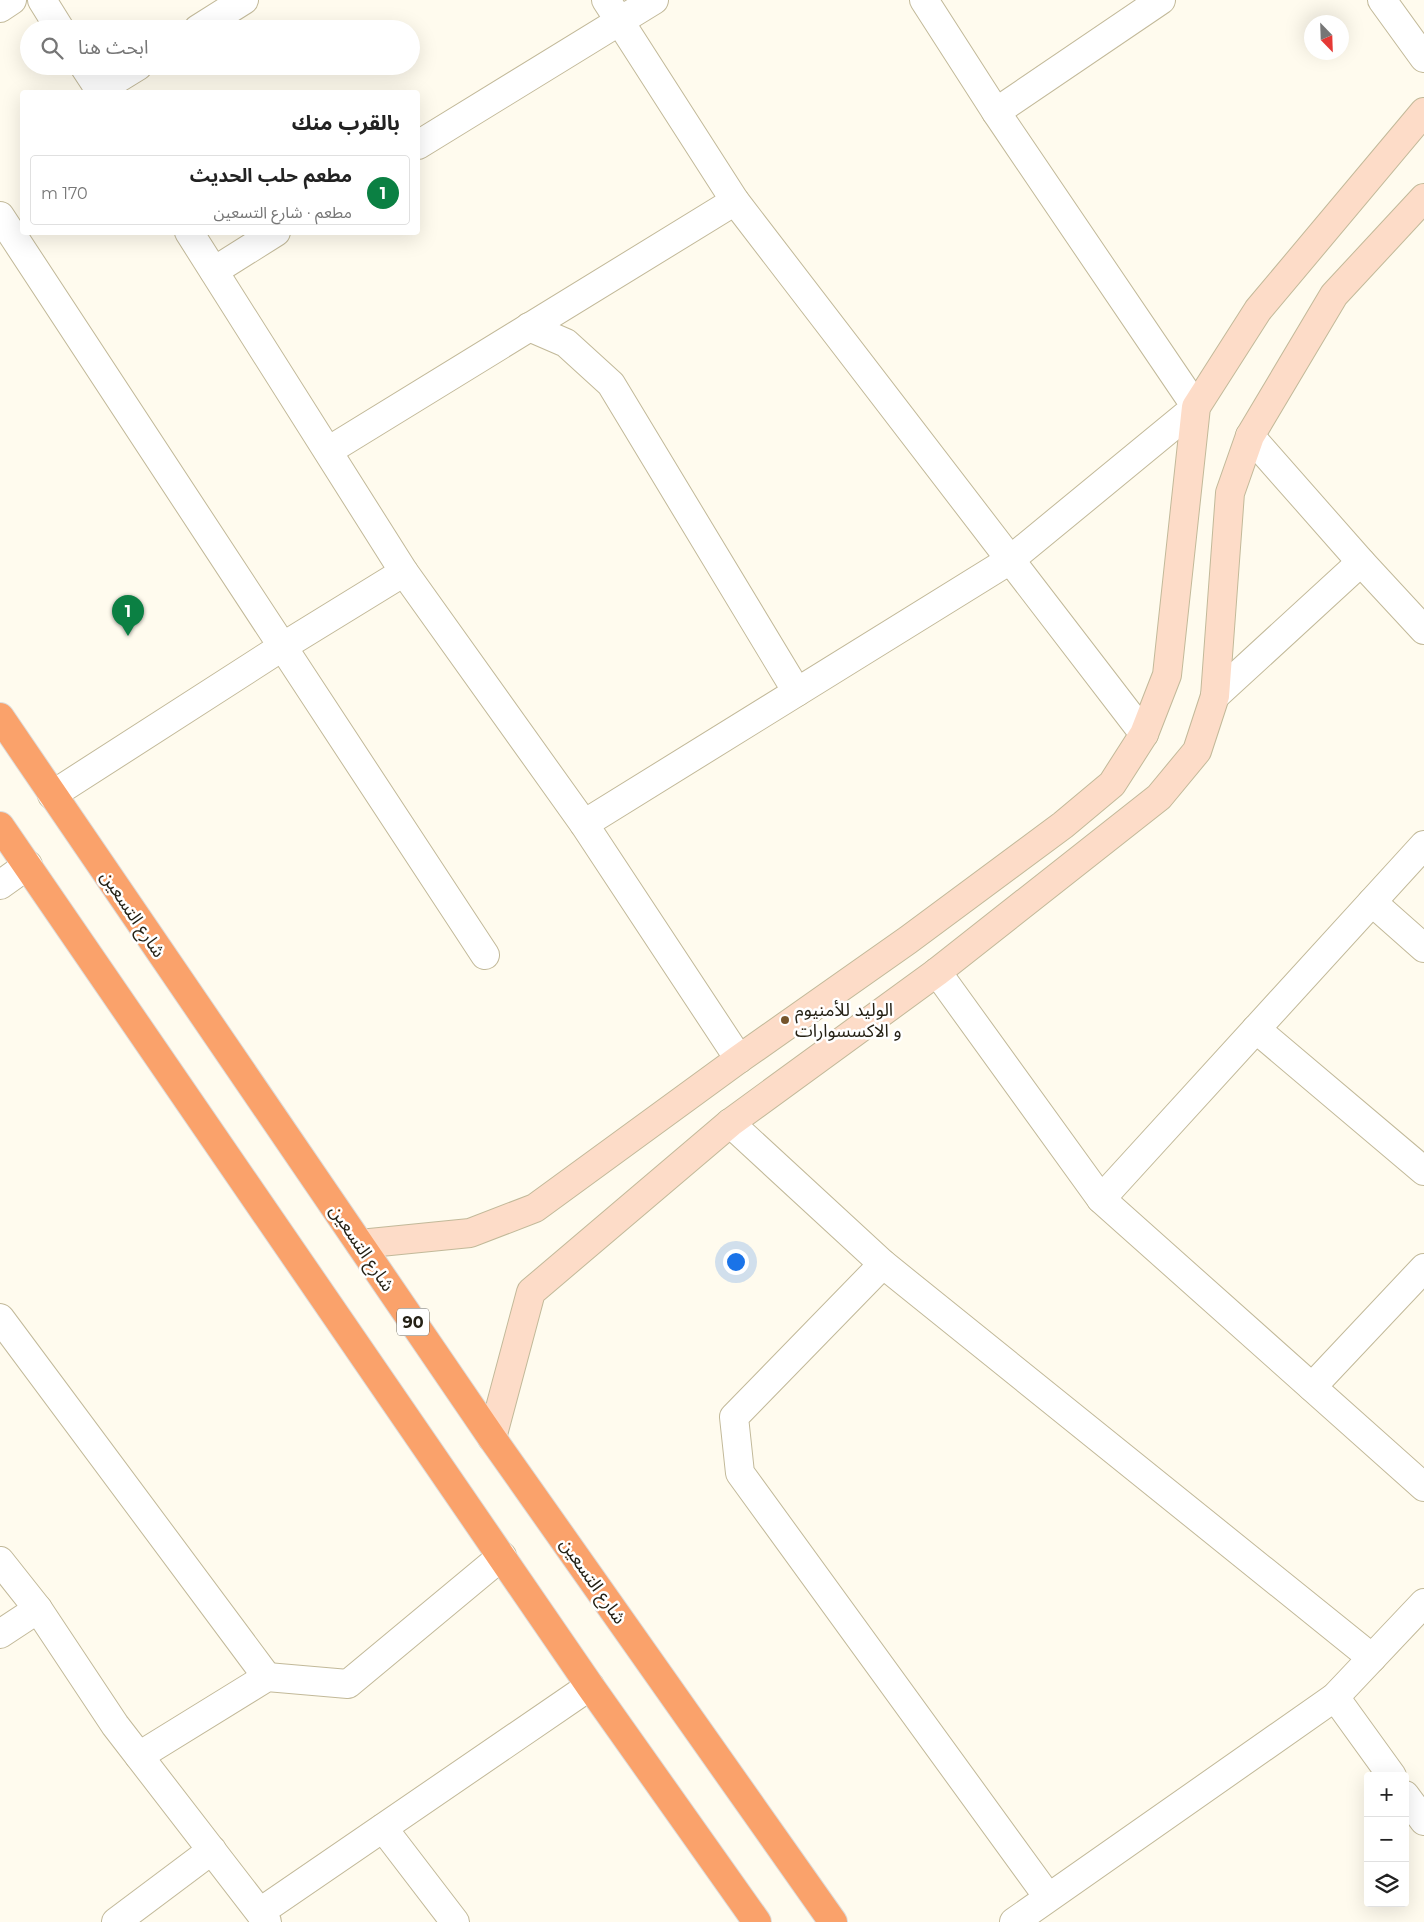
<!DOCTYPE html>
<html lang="ar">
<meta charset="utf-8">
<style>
body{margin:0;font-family:Montserrat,"Noto Sans Arabic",sans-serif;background:#f2f2f2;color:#222;direction:rtl}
.controls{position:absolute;right:15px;bottom:15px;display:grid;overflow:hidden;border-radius:5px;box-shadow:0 5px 20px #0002}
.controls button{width:45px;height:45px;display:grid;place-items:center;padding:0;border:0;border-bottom:1px solid #e0e0e0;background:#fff;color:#222;font:25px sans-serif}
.compass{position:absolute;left:1304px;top:15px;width:45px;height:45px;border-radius:50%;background:#fff;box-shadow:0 5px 20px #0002;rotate:157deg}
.you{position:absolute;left:735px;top:1261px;width:18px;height:18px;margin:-12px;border:4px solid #fff;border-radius:50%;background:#1a73e8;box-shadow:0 0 0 8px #1a73e833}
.badge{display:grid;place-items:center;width:32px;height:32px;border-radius:50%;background:#0b8043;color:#fff;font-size:16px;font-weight:700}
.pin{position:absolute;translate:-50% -41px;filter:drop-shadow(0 1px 2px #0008)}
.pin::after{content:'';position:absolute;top:26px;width:18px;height:15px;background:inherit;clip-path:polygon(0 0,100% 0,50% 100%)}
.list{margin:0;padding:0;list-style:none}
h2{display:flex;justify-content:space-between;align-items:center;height:65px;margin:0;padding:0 20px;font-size:21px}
h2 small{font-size:16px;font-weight:400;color:#767676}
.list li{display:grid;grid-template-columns:32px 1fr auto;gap:15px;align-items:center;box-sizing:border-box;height:70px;margin:0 10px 10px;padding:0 10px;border:1px solid #e0e0e0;border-radius:5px}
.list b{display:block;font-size:19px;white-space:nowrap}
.list p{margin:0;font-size:16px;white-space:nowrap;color:#767676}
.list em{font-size:16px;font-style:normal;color:#767676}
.icon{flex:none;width:28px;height:28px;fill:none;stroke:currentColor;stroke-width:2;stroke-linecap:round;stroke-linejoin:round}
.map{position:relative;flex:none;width:1424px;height:1922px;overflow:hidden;direction:ltr}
.search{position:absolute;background:#fff;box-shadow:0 5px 20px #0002;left:20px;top:20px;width:400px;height:55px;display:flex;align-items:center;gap:12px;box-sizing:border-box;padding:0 18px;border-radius:28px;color:#767676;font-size:19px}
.panel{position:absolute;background:#fff;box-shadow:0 5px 20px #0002;left:20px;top:90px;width:400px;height:145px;border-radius:5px;direction:rtl}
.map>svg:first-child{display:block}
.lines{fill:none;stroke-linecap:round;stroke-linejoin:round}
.minor-casing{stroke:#c2b999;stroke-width:30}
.secondary-casing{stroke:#c2b999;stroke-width:30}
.trunk-casing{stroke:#dcdbda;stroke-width:30}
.minor{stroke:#fff;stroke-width:28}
.secondary{stroke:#fddcc8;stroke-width:28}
.trunk{stroke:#faa26b;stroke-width:28}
.poi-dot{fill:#76552c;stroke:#fff;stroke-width:2}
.labels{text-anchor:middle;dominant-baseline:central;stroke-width:5;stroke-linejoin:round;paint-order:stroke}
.shield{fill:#fff;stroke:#66645b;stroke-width:1}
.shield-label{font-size:16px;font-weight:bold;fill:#252115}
.street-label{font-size:18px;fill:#252115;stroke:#fff}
.poi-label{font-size:18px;fill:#252115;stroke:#fff;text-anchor:start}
</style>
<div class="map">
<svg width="1424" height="1922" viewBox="0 0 1424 1922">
<rect width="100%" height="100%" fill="#fffbee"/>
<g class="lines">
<defs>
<g id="minor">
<polyline points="42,0 60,29"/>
<polyline points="606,0 735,201 1144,734"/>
<polyline points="1382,0 1424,58"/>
<polyline points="0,8 12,0"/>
<polyline points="198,29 244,0"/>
<polyline points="84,66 101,92"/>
<polyline points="99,90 138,66"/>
<polyline points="996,112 1161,0"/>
<polyline points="418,145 654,0"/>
<polyline points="0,216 485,955"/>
<polyline points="189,232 404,572 584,824 739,1059"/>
<polyline points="214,271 276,232"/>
<polyline points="529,327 566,343 611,384 797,692"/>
<polyline points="1250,436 1361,562 1424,630"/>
<polyline points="328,451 735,201"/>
<polyline points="1215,696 1361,562"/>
<polyline points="52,795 282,647 404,572"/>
<polyline points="584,824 1010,560 1196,407 996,112 924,0"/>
<polyline points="0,885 28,865"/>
<polyline points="1372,902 1424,948"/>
<polyline points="937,972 1101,1199 1424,1487"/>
<polyline points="1256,1029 1424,1171"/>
<polyline points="730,1123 883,1264"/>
<polyline points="1101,1199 1424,845"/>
<polyline points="0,1318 267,1677"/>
<polyline points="1312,1387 1424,1268"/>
<polyline points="0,1561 38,1609 115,1725 267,1922"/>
<polyline points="0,1634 38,1609"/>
<polyline points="1335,1697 1392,1776"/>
<polyline points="139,1756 267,1677 348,1684 502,1556"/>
<polyline points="1405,1795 1424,1821"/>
<polyline points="383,1828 455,1922"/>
<polyline points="1048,1897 740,1473 734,1417 883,1264 1372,1658"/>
<polyline points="260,1912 590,1686"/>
<polyline points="116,1922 212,1850"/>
<polyline points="1014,1922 1335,1697 1424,1603"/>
</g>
<g id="secondary">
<polyline points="360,1244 470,1233 535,1208 739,1059 908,940 1063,825 1112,784 1144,734 1167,675 1196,407 1258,310 1424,112"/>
<polyline points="492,1438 531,1292 730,1123 937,972 1159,797 1197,751 1215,696 1230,493 1250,436 1334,295 1424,198"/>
</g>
<g id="trunk">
<polyline points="0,717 492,1438 833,1922"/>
<polyline points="0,826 590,1686 757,1922"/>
</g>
</defs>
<use href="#minor" class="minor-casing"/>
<use href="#secondary" class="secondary-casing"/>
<use href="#trunk" class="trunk-casing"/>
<use href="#minor" class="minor"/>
<use href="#secondary" class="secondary"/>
<use href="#trunk" class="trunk"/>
</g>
<circle class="poi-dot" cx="785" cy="1020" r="5"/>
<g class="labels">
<rect class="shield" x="397" y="1308.5" width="32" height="27" rx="4"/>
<g class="shield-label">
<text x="413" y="1322">90</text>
</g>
<g class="street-label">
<text transform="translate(133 914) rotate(56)">شارع التسعين</text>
<text transform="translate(362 1248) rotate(56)">شارع التسعين</text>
<text transform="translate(593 1581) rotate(55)">شارع التسعين</text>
</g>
<g class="poi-label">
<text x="795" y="1010">الوليد للأمنيوم<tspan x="795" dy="21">و الاكسسوارات</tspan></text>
</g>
</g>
</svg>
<div class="controls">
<button>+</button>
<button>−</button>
<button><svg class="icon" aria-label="layers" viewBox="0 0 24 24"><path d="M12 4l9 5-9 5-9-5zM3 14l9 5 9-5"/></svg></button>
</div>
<svg class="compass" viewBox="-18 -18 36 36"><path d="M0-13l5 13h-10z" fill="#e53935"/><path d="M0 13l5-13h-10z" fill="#767676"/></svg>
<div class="you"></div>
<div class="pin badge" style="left:128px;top:636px">1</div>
<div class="search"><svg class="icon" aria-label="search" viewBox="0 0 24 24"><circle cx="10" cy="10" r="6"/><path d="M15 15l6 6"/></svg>ابحث هنا</div>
<section class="panel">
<h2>بالقرب منك<small></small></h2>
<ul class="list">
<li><span class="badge">1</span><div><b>مطعم حلب الحديث</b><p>مطعم · شارع التسعين</p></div><em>170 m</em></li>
</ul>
</section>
</div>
